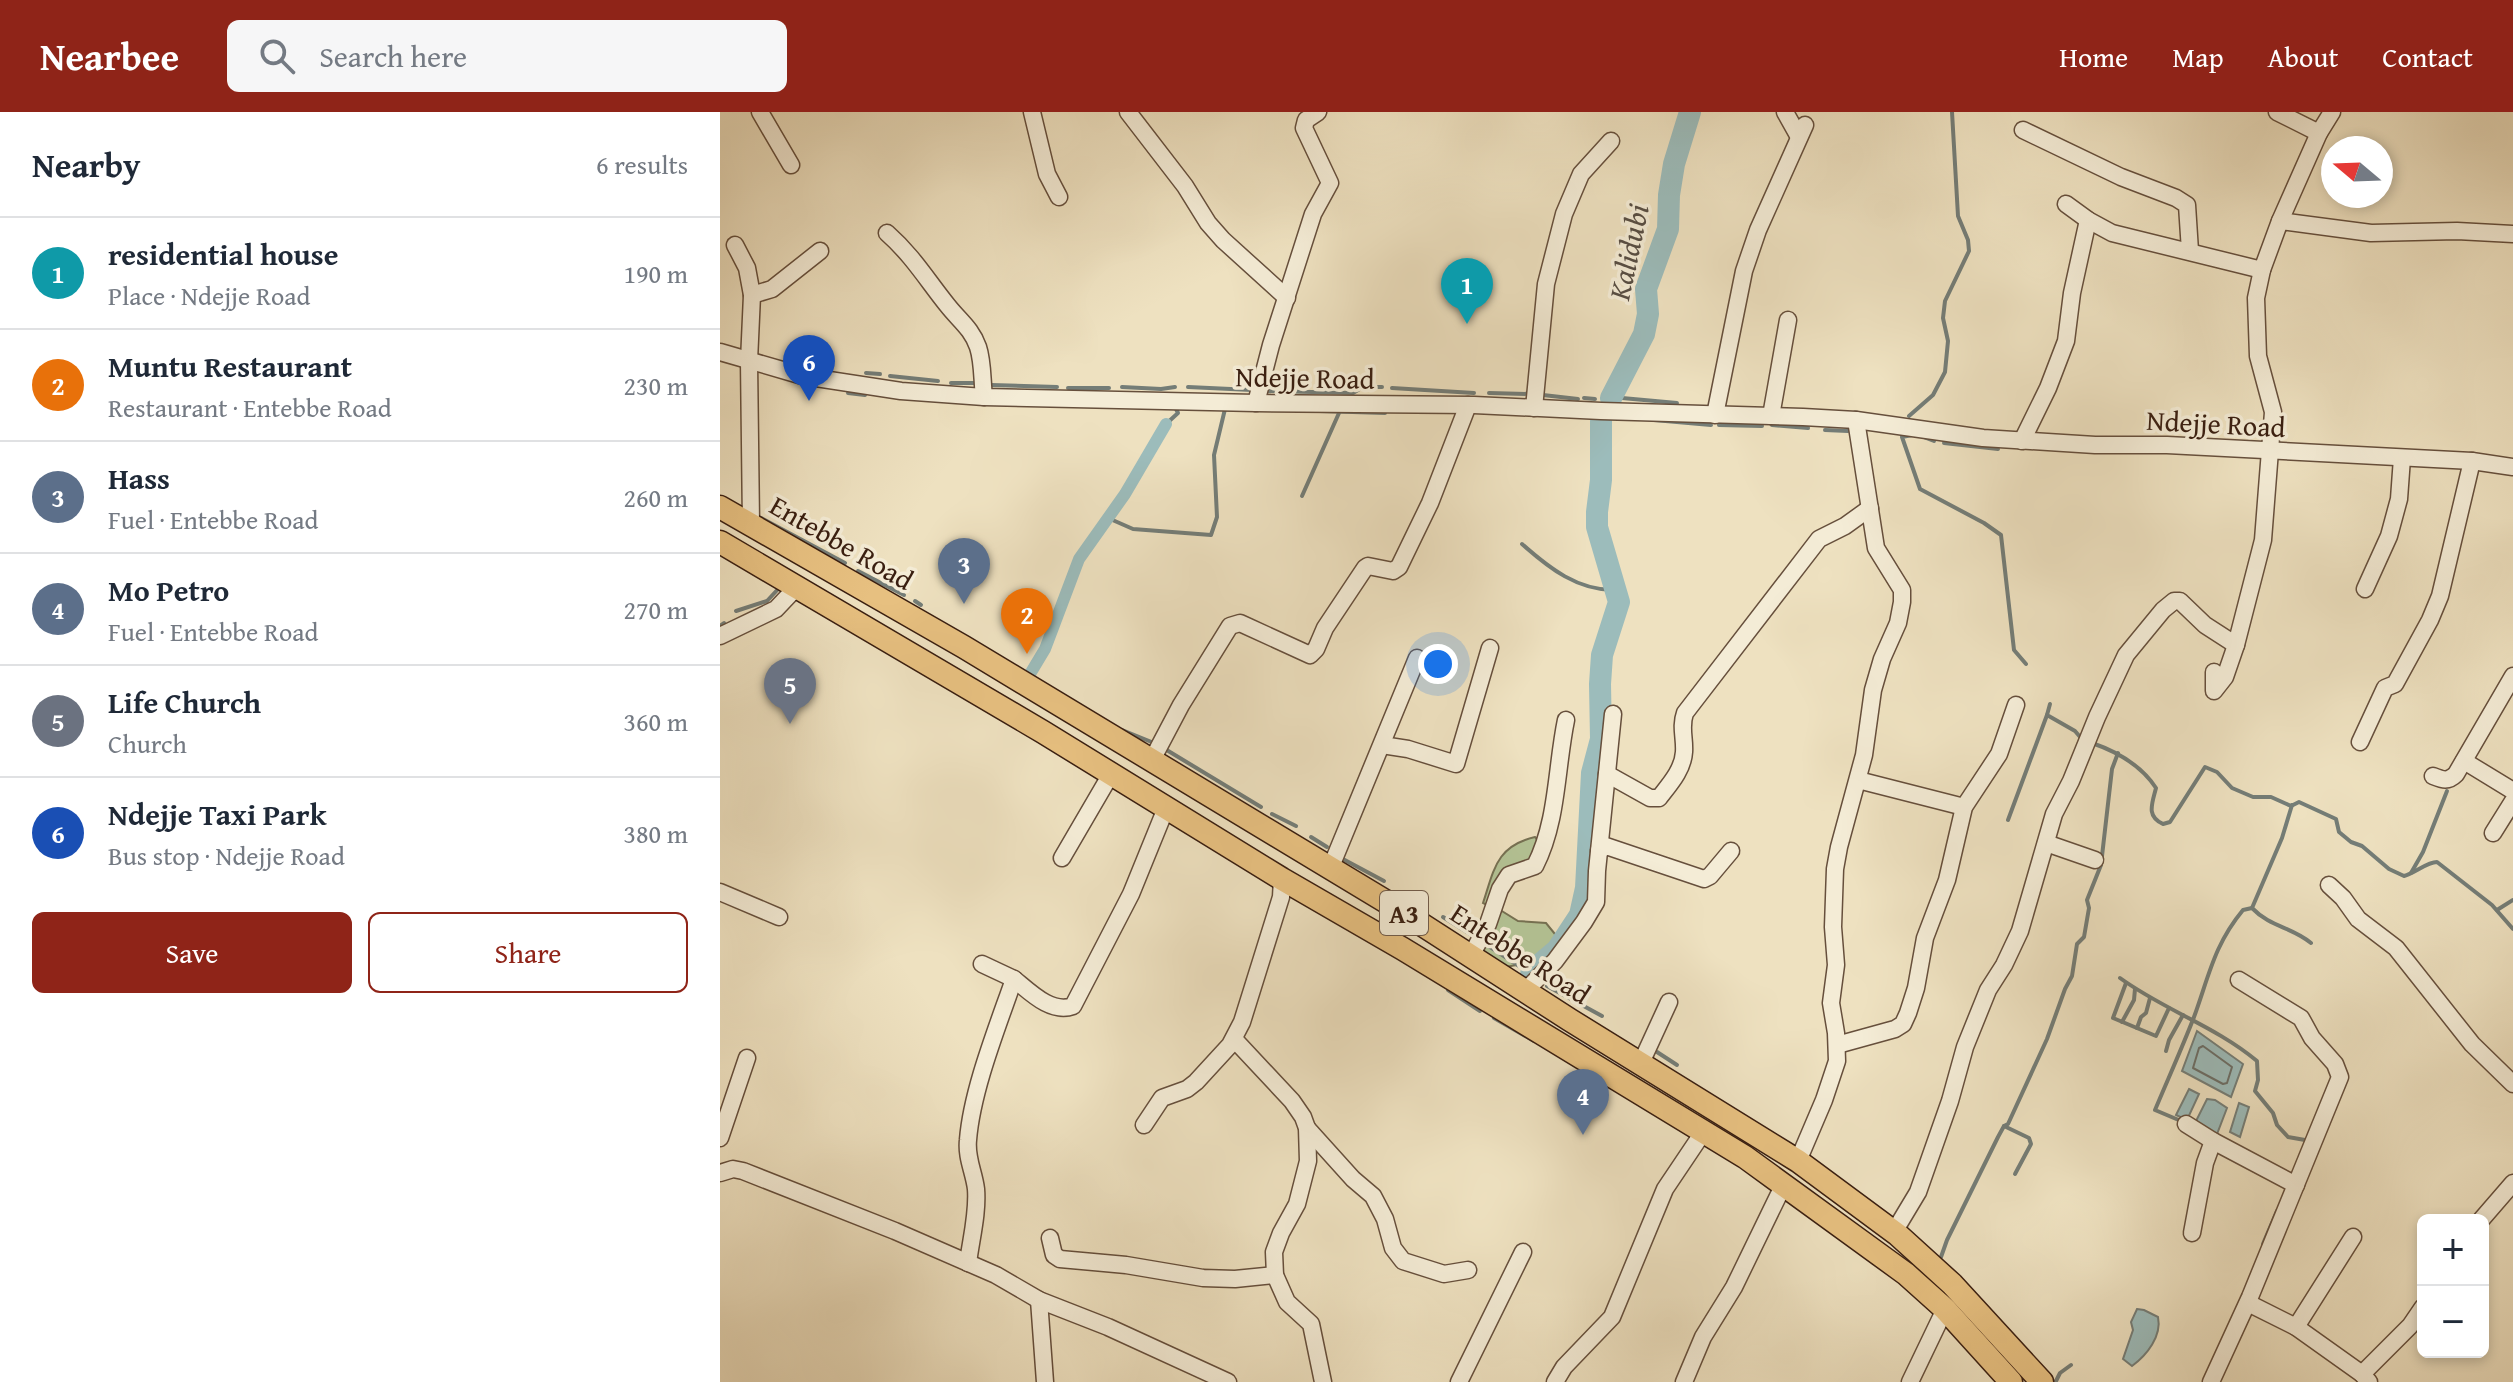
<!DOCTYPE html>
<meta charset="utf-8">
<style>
body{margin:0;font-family:"Gentium Book Plus",serif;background:#f6f6f7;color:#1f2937}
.controls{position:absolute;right:24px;bottom:24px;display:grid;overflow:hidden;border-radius:12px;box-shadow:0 4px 12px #0003}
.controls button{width:72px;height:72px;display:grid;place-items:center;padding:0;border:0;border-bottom:2px solid #e0e1e3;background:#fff;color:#1f2937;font:40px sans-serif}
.compass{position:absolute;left:1601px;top:24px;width:72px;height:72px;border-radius:50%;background:#fff;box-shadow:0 4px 12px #0003;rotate:289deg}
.you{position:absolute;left:718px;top:552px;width:28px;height:28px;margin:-20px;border:6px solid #fff;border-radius:50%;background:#1a73e8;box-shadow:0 0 0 12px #1a73e833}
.badge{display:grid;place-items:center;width:52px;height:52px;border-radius:50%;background:#8f2418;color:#fff;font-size:26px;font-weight:700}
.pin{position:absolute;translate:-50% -66px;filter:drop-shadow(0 2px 4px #0008)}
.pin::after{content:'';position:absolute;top:42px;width:28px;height:24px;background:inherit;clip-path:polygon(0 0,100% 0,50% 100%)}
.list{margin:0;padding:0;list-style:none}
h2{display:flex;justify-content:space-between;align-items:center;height:104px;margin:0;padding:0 32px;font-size:34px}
h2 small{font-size:26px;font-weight:400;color:#747a83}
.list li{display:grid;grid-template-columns:52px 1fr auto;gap:24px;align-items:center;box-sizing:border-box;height:112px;padding:0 32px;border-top:2px solid #e0e1e3}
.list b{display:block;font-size:30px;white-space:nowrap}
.list p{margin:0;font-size:26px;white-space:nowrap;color:#747a83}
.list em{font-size:26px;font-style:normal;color:#747a83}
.actions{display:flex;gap:16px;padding:24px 32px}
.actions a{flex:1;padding:18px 0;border:2px solid #8f2418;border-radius:12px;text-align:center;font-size:28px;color:#8f2418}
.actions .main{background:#8f2418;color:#fff}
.icon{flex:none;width:44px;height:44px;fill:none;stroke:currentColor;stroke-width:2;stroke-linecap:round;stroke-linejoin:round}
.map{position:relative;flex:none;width:1793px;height:1270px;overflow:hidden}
header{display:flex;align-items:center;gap:48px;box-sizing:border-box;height:112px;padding:0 40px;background:#8f2418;color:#fff}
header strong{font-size:38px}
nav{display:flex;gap:44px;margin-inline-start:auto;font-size:28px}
.search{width:560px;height:72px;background:#f6f6f7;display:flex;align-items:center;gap:20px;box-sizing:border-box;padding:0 28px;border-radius:12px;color:#747a83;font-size:30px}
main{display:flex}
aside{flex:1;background:#fff}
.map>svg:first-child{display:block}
.green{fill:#b4c496;stroke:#767153;stroke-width:2}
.water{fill:#9cbcbb;stroke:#747d77;stroke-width:2}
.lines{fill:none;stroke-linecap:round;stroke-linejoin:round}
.shore{stroke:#6a6d66;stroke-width:2}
.stream{stroke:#747d77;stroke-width:4}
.canal{stroke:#9cbcbb;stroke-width:12}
.river{stroke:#9cbcbb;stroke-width:22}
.minor-casing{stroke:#664f3c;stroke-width:19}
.major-casing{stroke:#391e10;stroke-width:25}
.minor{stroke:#f4ecd6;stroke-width:16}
.major{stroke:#e7c080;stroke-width:22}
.labels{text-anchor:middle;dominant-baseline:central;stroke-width:7;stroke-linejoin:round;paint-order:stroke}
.shield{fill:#f4ecd6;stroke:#715c4b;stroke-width:2}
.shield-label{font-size:26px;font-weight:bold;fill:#391e10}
.street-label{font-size:28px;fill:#391e10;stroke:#f4ecd6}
.water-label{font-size:30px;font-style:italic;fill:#574d43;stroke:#f4ecd6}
</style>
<header>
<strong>Nearbee</strong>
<div class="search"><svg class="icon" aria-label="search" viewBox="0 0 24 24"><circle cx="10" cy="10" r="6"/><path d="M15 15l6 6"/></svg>Search here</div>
<nav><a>Home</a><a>Map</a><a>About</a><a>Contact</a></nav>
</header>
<main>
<aside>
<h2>Nearby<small>6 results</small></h2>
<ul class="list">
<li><span class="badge" style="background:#0f9aa8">1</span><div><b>residential house</b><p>Place · Ndejje Road</p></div><em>190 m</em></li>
<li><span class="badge" style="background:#e8710a">2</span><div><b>Muntu Restaurant</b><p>Restaurant · Entebbe Road</p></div><em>230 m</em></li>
<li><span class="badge" style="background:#5c6f8a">3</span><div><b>Hass</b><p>Fuel · Entebbe Road</p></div><em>260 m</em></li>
<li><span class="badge" style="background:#5c6f8a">4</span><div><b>Mo Petro</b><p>Fuel · Entebbe Road</p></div><em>270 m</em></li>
<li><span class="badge" style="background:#6b7280">5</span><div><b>Life Church</b><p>Church</p></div><em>360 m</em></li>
<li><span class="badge" style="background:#1a4fb4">6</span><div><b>Ndejje Taxi Park</b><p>Bus stop · Ndejje Road</p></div><em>380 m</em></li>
</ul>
<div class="actions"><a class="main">Save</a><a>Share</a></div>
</aside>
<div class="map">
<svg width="1793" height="1270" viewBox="0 0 1793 1270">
<rect width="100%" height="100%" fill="#eee1c0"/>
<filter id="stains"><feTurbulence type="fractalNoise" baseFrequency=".0025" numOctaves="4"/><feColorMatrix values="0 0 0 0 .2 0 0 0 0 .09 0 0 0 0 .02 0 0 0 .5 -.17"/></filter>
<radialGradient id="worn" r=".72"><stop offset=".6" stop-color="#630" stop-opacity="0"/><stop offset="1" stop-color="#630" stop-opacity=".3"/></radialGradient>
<g class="green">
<path d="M815,725L821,732L818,744L767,793L763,791C774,758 776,734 815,725Z"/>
<path d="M777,796L798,809L826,811L839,827C827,852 804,851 780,856L751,836Z"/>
</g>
<g class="water">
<polygon points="1477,919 1523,952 1511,985 1462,959"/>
<polygon points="1469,977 1479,982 1467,1008 1456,1003"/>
<polygon points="1487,987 1495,988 1507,996 1497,1022 1475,1011"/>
<polygon points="1519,991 1529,995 1520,1025 1510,1020"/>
<path d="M1417,1197L1424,1198L1438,1205C1442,1224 1427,1243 1412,1254L1403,1247L1413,1218L1411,1210Z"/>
</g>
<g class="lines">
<polygon class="shore" points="1483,934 1512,955 1507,971 1503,972 1473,956 1479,936"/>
<g class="stream">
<polyline points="146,261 160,262"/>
<polyline points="170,264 218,269"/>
<polyline points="231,271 255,271"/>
<polyline points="271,273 337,275"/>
<polyline points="402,275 441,277 455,275"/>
<polyline points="468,275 532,278"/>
<polyline points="348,276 389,276"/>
<polyline points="672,276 754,281"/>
<polyline points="545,279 633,281 643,275 662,275"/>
<polyline points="128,281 145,283"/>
<polyline points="769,281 810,282"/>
<polyline points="823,283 858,287"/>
<polyline points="864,286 875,287"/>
<polyline points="902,286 957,291"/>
<polyline points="600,299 665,301"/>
<polyline points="1189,304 1213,283 1225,260 1228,229 1223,206 1225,189 1249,139 1248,128 1238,104 1232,0"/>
<polyline points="934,308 991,313"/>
<polyline points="446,312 458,301 454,293"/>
<polyline points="999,313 1042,314"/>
<polyline points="1052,313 1088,316"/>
<polyline points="1105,318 1128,319"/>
<polyline points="1192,323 1182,325 1200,377 1264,411 1281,423 1294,538 1306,552"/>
<polyline points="1201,324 1214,329"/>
<polyline points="1224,331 1278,337"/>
<polyline points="582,384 619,301"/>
<polyline points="41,406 125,451"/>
<polyline points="388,406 413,417 491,423 497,405 494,343 505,297 509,297"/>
<path d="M802,432C829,456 858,479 896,478"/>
<polyline points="138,459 184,483"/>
<polyline points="195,489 201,493"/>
<polyline points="16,499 47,489 60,475"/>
<polyline points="0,514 4,511"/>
<polyline points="1330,592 1327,603 1355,619 1361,626"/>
<polyline points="402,618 434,631"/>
<path d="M1372,631C1398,640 1421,653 1436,676C1432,692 1426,704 1443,712L1450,710L1485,655L1497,660L1512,676L1533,685H1551L1571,694L1579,690L1616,707L1619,720L1631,730L1642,734L1669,757L1684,764C1695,761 1707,750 1717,750L1772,793L1793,817"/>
<polyline points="445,637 541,695"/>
<path d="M1572,693L1562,726L1532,796C1550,815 1572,815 1591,831"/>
<polyline points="552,702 576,714"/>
<polyline points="1288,708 1327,603"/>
<polyline points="591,725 607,735"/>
<polyline points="1382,744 1392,657 1398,641"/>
<polyline points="621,746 664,769"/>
<polyline points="1691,761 1703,740 1727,679"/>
<polyline points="689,786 698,791"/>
<polyline points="1777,798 1793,788"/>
<polyline points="723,805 755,825"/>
<polyline points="764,831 811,862"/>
<path d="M1400,866C1444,898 1495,914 1537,949L1538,968L1535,979L1553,1001L1557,1013L1568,1025L1585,1028L1589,1032"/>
<polyline points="1406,871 1393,906 1436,924 1449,896"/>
<polyline points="827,874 882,904"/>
<polyline points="728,878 760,899"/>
<polyline points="774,906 814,929"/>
<polyline points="1402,910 1414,888 1415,877"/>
<polyline points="1417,916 1421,905 1426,901 1430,886"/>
<polyline points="1446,939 1449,928 1463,903"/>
<polyline points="937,940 957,953"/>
<path d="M1461,1009L1435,998C1448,967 1462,936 1474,905C1489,864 1494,833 1523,798L1532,796"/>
<polyline points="1284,1014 1309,1026 1311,1032 1295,1062"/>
<polyline points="1543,1132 1557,1099"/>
<polyline points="1221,1145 1227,1128 1278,1025 1284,1014 1288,1012 1327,927 1345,877 1352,864 1357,832 1364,825 1369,796 1367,788 1381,753"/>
<polyline points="1336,1269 1340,1261 1351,1253"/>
</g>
<polyline class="canal" points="307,567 325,537 359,447 405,382 446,312"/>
<g class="river">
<polyline points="891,286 924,222 928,202 926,177 948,117 949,83 954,52 970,0"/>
<polyline points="811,862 818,854 837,838 860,803 866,776 872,661 881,627 880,572 882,543 899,490 877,415 877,400 881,368 881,306"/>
</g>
<defs>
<g id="minor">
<polyline points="40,0 71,53"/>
<polyline points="312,0 327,62 339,85"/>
<polyline points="408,0 465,74 488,111 503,128 567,186"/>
<polyline points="1065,0 1079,25"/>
<polyline points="1557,0 1599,21"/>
<polyline points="1303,18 1401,65 1456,86 1467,93 1470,139"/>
<polyline points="1346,92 1368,108 1392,121 1542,158"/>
<polyline points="1560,109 1651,121 1737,119 1793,122"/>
<path d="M167,121C193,144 207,168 228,194C239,208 252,217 258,235C263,250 262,268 264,285"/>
<polyline points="15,133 27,156 32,183 29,249 31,412"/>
<polyline points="32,183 52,177 100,139"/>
<polyline points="0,240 83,264 181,279 264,285 536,291 754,293 881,299 1083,305 1136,308 1263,326 1375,333 1447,333 1752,349 1793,355"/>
<polyline points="536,291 551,233 593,102 610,71 584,16 586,8 598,0"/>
<polyline points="814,296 826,172 844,102 861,62 891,29"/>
<polyline points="995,303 1024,159 1038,118 1085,13"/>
<polyline points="1051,304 1068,208"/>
<polyline points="1302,329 1328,276 1346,229 1352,181 1368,108"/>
<polyline points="1645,477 1669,424 1679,387 1682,346"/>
<polyline points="0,524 56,497 74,478 71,474"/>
<polyline points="1494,560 1494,579 1505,565 1516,533 1543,428 1553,300 1538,244 1536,186 1542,158 1560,109 1599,21 1612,0"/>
<polyline points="1640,630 1665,576 1675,572 1710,508 1720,484 1752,349"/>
<polyline points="662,633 688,637 736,652 770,536"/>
<polyline points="432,648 461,593 510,514 520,511 590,543 596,537 605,516 645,456 648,454 673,459 679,455 710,391 748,293"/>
<polyline points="1744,649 1793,679"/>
<path d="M887,662L930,686H939C949,673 963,658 964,640C965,626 960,615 965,601L1099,427L1125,414L1150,396"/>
<path d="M1713,664C1723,668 1728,670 1736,662L1793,564"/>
<polyline points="1138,668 1244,695"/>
<polyline points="1773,721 1793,689"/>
<polyline points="1326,731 1375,748"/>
<polyline points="879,739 886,734 984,767 990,764 1011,739"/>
<polyline points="342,746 391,662"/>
<polyline points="610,757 697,546"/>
<polyline points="1609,773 1623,786 1638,807 1676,836 1752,932 1793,972"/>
<polyline points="0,780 59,805"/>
<path d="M751,844L768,812L780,777L789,763L815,754C838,709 836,656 846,608"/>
<path d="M294,867C310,880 331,902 353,894L411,782L446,696"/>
<polyline points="805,879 835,849 864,810 876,790 877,759 893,602"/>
<polyline points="514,927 572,989 583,1005 587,1016 588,1049 577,1092 561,1121 554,1140 555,1163 567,1190 591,1212 603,1270"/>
<polyline points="1117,933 1175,917 1183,912 1188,901 1196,876 1205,826 1227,768 1244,695 1279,642 1296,593"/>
<polyline points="921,951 949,890"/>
<polyline points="1466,1012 1493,1029 1576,1073"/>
<polyline points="424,1013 442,986 467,977 476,970 510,933 522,910 561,785 562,767"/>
<polyline points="587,1016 633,1067 653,1084 665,1107 673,1136 683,1149 724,1162 748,1158"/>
<polyline points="0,1026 27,946"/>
<polyline points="1078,1049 1104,988 1117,949 1116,921 1111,891 1116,853 1113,815 1115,757 1119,735 1144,643 1153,578 1162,547 1178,511 1182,490 1182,478 1156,436 1136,308"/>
<polyline points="0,1061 13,1057 23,1059 175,1119 276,1163 319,1188 388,1215 508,1270"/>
<polyline points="1761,1108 1793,1071"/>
<polyline points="1174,1120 1198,1080 1230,989 1245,935 1268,878 1284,853 1300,819 1334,702 1351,669 1377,605 1406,543 1443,498 1454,489 1460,489 1485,513 1516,533"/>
<polyline points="1472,1121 1485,1051 1493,1029"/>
<polyline points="330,1126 334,1143 340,1147 406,1153 483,1166 515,1167 555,1163"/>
<path d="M248,1151C251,1127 258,1101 256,1077C254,1060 246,1046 248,1028C252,978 277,916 294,867L262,852"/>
<polyline points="319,1188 325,1270"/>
<polyline points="1528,1191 1576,1215 1642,1262 1649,1270"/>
<polyline points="1576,1215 1633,1125"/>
<polyline points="1642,1262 1690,1214 1703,1195"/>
<polyline points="739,1270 803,1140"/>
<polyline points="835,1270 844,1255 892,1205 945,1077 984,1019"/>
<polyline points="964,1270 983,1225 1014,1175 1064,1072"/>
<polyline points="1190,1270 1225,1197"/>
<polyline points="1491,1270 1530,1185 1620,965 1615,952 1592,926 1581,906 1519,868"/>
</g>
<g id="major">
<polyline points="0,395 244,535 670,792 850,908 1078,1049 1178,1123 1232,1172 1322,1270"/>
<polyline points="0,430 323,620 562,767 683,837 1025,1045 1186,1162 1225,1197 1291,1270"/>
</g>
</defs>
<use href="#minor" class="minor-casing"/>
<use href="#major" class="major-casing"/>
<use href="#minor" class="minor"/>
<use href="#major" class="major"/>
</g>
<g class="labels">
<rect class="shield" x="660" y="779" width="48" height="44" rx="6"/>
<g class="shield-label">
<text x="684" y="801">A3</text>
</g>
<g class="street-label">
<text transform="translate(585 265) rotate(1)">Ndejje Road</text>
<text transform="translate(1496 311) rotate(3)">Ndejje Road</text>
<text transform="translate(122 430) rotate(30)">Entebbe Road</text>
<text transform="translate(801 841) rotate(33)">Entebbe Road</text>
</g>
<g class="water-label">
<text transform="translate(908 140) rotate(-78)">Kalidubi</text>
</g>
</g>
<rect width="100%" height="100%" filter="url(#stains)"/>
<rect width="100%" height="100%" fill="url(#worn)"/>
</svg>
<div class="controls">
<button>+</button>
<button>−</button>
</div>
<svg class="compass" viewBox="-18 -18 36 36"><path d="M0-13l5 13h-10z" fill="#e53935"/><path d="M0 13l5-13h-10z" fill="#747a83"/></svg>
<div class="you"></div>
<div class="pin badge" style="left:747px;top:212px;background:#0f9aa8">1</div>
<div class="pin badge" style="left:307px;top:542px;background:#e8710a">2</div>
<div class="pin badge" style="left:244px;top:492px;background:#5c6f8a">3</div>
<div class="pin badge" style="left:863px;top:1023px;background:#5c6f8a">4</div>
<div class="pin badge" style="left:70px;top:612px;background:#6b7280">5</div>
<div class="pin badge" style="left:89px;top:289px;background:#1a4fb4">6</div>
</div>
</main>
